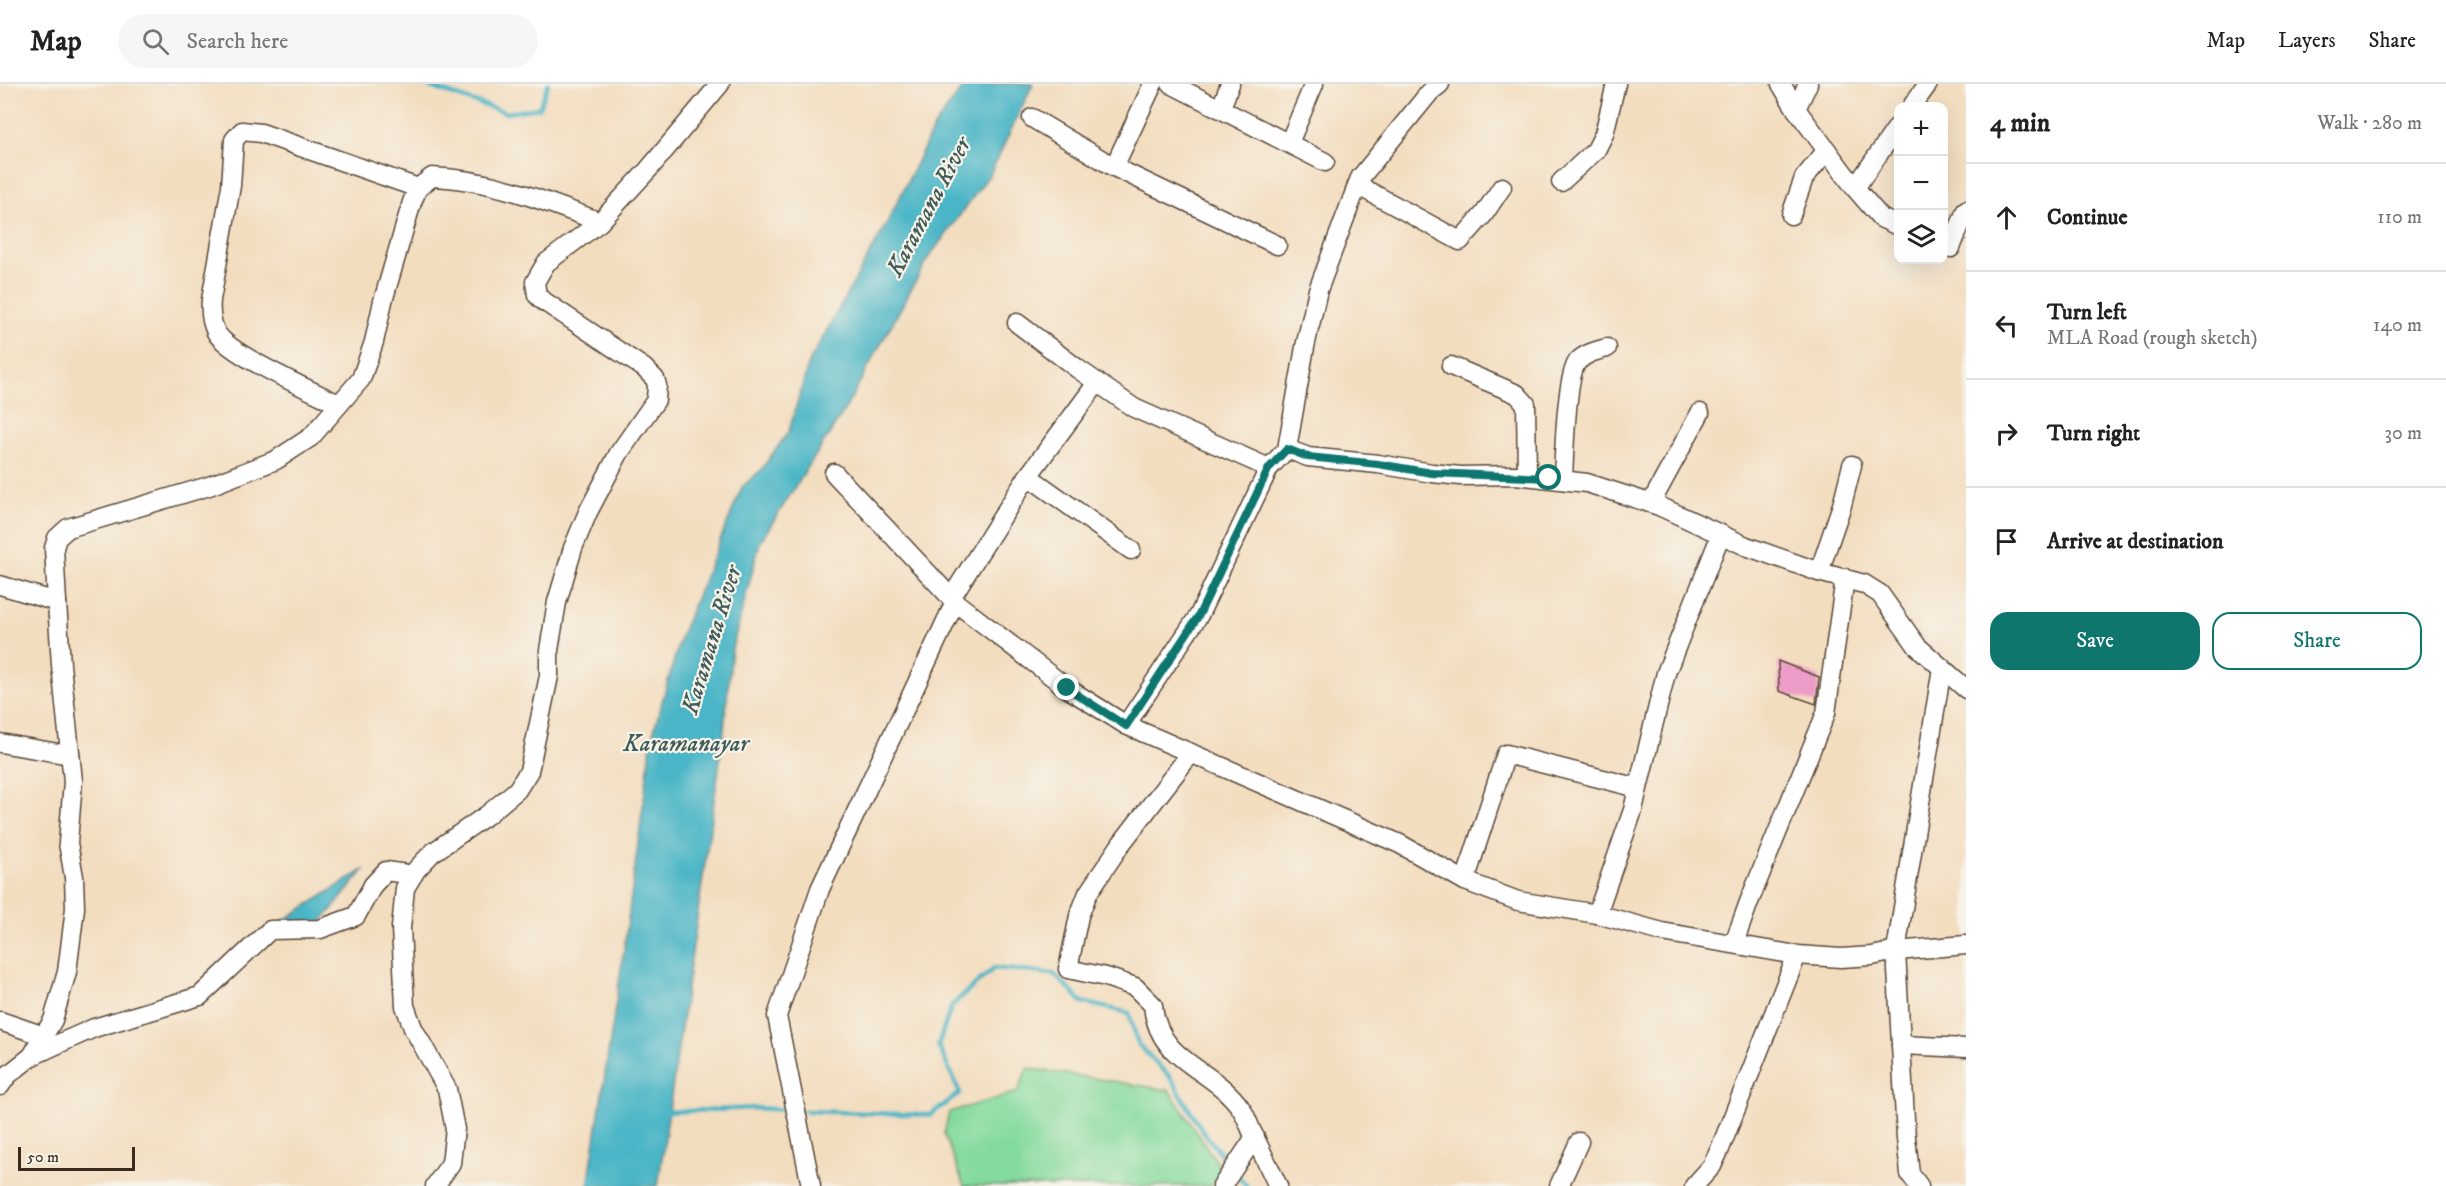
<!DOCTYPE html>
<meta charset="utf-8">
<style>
body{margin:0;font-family:"IM FELL DW Pica",serif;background:#f6f6f6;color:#222}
.controls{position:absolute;right:18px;top:18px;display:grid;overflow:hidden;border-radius:12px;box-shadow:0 6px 24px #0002}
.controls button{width:54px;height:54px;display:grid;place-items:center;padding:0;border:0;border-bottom:2px solid #e0e0e0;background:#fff;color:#222;font:30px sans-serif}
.scale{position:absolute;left:18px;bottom:15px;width:117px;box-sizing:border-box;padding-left:6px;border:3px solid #3b2a1e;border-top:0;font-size:16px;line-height:21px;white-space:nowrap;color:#3b2a1e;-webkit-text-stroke:4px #f7f3e8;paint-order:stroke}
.stop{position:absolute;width:18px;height:18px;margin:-14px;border:4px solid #0f766e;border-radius:50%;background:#fff}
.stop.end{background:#0f766e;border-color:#fff;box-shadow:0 2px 6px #0008}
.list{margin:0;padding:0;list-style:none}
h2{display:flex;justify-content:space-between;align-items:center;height:78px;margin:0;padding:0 24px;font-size:26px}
h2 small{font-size:20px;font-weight:400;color:#767676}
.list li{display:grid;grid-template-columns:39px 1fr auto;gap:18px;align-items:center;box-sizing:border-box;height:108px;padding:0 24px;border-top:2px solid #e0e0e0}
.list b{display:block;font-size:22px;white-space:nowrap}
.list p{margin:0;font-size:20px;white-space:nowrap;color:#767676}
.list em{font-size:20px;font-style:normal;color:#767676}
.actions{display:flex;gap:12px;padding:18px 24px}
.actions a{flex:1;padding:14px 0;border:2px solid #0f766e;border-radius:18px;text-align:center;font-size:21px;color:#0f766e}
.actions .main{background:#0f766e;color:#fff}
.icon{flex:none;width:33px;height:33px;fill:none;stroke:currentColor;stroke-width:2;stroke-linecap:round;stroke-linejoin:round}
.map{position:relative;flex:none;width:1966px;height:1102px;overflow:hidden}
header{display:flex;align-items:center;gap:36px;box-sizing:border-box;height:84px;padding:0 30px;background:#fff;border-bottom:2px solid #e0e0e0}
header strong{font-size:28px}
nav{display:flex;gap:33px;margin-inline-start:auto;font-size:21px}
.search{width:420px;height:54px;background:#f6f6f6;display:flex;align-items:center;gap:15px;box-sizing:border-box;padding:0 21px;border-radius:33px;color:#767676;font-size:22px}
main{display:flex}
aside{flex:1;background:#fff}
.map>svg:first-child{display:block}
.green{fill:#83da9e;stroke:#5f825e;stroke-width:1.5}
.water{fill:#49b5c6;stroke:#427072;stroke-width:1.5}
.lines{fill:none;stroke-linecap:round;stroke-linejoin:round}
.stream{stroke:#49b5c6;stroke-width:4.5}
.building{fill:#ed9cc7}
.minor-casing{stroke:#574536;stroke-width:21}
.minor{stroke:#fff;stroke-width:18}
.route{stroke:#0f766e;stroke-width:8}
.labels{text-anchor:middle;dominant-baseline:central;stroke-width:4.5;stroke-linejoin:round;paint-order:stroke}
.water-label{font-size:24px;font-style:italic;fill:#405b59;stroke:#f7f3e8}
</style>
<header>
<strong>Map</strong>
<div class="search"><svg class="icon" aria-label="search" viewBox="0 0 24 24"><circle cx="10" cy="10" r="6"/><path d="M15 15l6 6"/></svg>Search here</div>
<nav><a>Map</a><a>Layers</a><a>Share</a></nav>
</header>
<main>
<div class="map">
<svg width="1966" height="1102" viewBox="0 0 1966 1102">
<rect width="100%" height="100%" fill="#f7f3e8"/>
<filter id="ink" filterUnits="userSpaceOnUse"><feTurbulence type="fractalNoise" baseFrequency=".0167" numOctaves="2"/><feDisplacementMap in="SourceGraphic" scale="12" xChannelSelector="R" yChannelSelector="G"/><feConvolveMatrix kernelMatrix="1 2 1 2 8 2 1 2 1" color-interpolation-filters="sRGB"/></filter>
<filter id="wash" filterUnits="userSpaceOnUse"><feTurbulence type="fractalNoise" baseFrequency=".008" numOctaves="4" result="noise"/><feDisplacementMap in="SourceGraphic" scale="24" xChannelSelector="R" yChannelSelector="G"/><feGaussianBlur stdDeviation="1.35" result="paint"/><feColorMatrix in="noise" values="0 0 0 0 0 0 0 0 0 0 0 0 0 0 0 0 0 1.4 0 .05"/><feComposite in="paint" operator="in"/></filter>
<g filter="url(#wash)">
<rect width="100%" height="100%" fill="#f3ddbf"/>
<polygon class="green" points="1027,984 1169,1006 1222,1086 1211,1102 964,1102 944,1050 949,1028 1018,1008"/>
<g class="water">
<polygon points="963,0 1033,0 990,90 929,173 844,327 760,458 732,565 723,656 658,1102 588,1102 625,858 652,653 681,551 742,403 761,386 789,347 809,278 887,139 934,43 961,6"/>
<polygon points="365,785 319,841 281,838"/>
</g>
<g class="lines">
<g class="stream">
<polyline points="422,0 507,29 539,24 548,0"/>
<polyline points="805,1027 930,1031 960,1009 938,961 952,921 994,884 1054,890 1082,918 1129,929 1138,960 1170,993 1204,1049 1222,1071"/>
<polyline points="663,1028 757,1024 786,1026"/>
<polyline points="1239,1093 1247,1102"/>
</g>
</g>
<g id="blocks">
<polygon class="building" points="1778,577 1819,593 1816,620 1779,607"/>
</g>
</g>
<g filter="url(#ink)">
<use href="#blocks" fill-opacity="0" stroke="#574536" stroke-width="1.5"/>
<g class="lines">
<defs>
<g id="minor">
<polyline points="1171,0 1325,78"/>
<polyline points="1781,0 1796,25 1855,104 1881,134 1898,142"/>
<polyline points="1912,22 1928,0"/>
<polyline points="1221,24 1230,0"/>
<polyline points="1796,25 1808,0"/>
<polyline points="1032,34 1114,83 1277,161"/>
<polyline points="1289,59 1314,0"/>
<polyline points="1114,83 1153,0"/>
<polyline points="1561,98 1596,66 1604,50 1616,0"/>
<polyline points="1357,101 1460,157 1484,130 1502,103"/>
<polyline points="1855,104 1898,42"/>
<polyline points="1791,131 1804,94 1827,66"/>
<polyline points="1951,164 1966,126"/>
<polyline points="1017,239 1078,285 1134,324 1269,384"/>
<polyline points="1451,282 1517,310 1526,320 1527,392"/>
<path d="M339,320C314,308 227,270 216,248C211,238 210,227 211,216L231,102L234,56L242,47L261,49L418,104"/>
<polyline points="1287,365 1308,373 1378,380 1432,389 1461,392 1516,391 1587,399 1659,422 1746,462 1819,488 1864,500 1880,510 1917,562 1966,605"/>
<polyline points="834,389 955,518 1067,604 1126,641 1400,760 1465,797 1518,817 1597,830 1662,848 1797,871 1841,874 1872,872 1896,867 1966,861"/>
<polyline points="1028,392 1097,299"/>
<path d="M1563,396C1564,374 1566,290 1578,277C1586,269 1596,267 1607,264"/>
<polyline points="1651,419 1700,329"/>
<polyline points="1819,488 1842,421 1852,381"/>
<polyline points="0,501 57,518 61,581 73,697 68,759 74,793 75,824 67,888 53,936 32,972"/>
<polyline points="951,514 1028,392 1131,466"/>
<path d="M57,518L54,464L57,454L68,444L209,402L276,376L311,353L361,295L374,258L383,217L412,118L418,104L432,93C491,95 545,117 600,138"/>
<polyline points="1126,641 1199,531 1269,384 1287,365 1305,263 1318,206 1360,94 1430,8 1440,0"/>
<polyline points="0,659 70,671"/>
<path d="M1191,669L1121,760L1088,809L1079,832L1068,885L1106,893L1135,903L1153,921C1158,980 1214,983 1242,1026C1247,1034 1250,1044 1254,1052C1262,1069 1270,1085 1278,1102"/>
<polyline points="1465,797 1506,670 1638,704 1666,589 1721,450"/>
<polyline points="1597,830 1633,726 1638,704"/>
<polyline points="1734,859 1749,818 1826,629 1845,494"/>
<polyline points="0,937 44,952"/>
<polyline points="1901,961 1966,964"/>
<polyline points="0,1002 8,991 32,972 58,960 94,944 200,912 270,846 320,845 356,832 373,801 386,787 413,791"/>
<polyline points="435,1102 451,1079 455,1045 447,1005 413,944 405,922 401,844 405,804 416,786 432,769 487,731 517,706 529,687 549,592 549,566 557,518 573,464 588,428 619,369 656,316 657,301 655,295 644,284 542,216 537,211 535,198 546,179 600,138 648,86 720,0"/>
<polyline points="811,1102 777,932 820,805 955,518"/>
<polyline points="1222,1102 1255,1053"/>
<polyline points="1559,1102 1579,1058"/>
<polyline points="1694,1102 1712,1082 1720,1065 1797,871"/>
<polyline points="1919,1102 1910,1090 1906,1054 1896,867 1942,584"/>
</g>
</defs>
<use href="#minor" class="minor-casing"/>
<use href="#minor" class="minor"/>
</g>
</g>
<g class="lines" filter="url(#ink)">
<polyline class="route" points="1067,604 1126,642 1199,531 1269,384 1287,365 1308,373 1378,380 1432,389 1549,394"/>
</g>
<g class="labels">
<g class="water-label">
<text transform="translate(929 123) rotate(-62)">Karamana River</text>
<text transform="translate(712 556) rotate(-73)">Karamana River</text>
<text x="686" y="660">Karamanayar</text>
</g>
</g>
</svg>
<div class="controls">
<button>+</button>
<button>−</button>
<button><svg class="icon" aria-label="layers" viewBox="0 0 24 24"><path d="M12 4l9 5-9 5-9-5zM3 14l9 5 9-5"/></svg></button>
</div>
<div class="scale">50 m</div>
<div class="stop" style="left:1549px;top:394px"></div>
<div class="stop end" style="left:1067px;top:604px"></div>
</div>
<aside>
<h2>4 min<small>Walk · 280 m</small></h2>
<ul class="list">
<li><svg class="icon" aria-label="ahead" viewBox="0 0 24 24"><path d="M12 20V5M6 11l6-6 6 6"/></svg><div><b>Continue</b></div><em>110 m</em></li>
<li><svg class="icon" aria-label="left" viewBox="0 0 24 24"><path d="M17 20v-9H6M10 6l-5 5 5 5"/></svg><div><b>Turn left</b><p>MLA Road (rough sketch)</p></div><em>140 m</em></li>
<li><svg class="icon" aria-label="right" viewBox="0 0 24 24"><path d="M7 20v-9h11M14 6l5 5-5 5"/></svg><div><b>Turn right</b></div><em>30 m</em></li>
<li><svg class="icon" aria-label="arrive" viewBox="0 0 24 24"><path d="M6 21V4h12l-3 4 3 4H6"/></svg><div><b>Arrive at destination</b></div></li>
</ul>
<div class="actions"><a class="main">Save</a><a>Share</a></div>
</aside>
</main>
